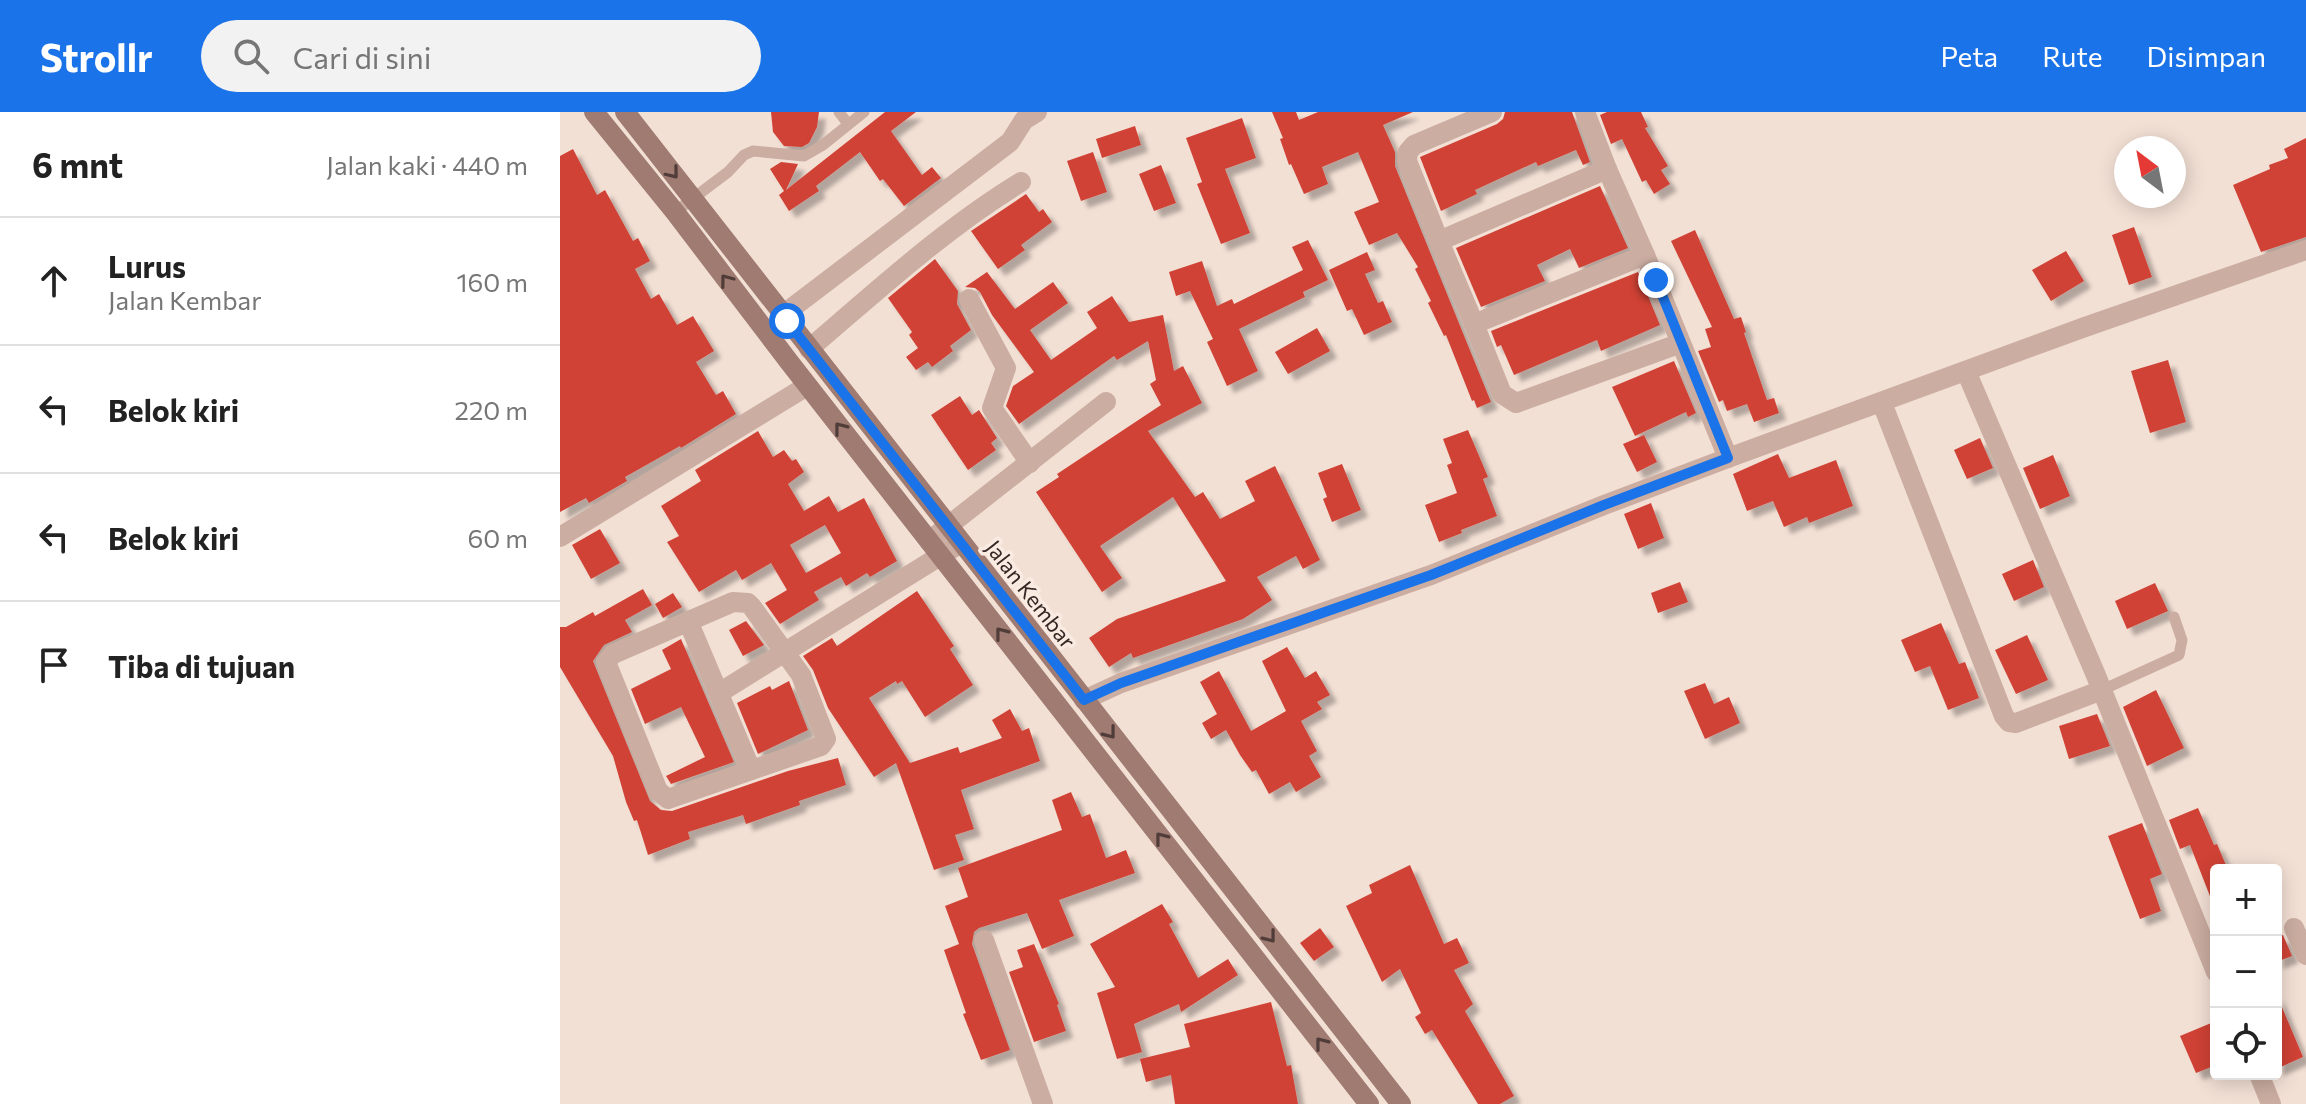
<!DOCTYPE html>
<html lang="id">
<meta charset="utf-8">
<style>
body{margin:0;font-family:Commissioner,sans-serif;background:#f2f2f2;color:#222}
.controls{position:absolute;right:24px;bottom:24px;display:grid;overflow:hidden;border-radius:8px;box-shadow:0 4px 20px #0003}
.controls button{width:72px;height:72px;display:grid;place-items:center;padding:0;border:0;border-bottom:2px solid #e0e0e0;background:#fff;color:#222;font:40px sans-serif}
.compass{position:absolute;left:1554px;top:24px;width:72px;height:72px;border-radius:50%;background:#fff;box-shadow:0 4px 20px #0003;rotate:328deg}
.stop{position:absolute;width:24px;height:24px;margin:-18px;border:6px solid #1a73e8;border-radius:50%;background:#fff}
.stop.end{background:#1a73e8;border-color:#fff;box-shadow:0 2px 8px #0008}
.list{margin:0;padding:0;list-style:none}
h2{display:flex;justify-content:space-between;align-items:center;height:104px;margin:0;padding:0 32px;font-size:34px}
h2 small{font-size:26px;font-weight:400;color:#767676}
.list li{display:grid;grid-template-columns:52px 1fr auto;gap:24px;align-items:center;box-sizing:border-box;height:128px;padding:0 32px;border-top:2px solid #e0e0e0}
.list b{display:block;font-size:30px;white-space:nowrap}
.list p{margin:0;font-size:26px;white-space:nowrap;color:#767676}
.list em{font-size:26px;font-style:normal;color:#767676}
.icon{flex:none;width:44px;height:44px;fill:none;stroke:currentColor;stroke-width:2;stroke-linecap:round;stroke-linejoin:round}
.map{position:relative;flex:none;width:1746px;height:992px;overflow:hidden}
header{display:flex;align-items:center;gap:48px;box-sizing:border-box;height:112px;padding:0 40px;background:#1a73e8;color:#fff}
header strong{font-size:38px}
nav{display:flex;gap:44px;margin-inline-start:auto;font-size:28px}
.search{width:560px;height:72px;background:#f2f2f2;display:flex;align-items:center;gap:20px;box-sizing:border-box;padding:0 28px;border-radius:44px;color:#767676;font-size:30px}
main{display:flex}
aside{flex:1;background:#fff}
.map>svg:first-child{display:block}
.building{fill:#d04236;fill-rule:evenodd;filter:url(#shadow)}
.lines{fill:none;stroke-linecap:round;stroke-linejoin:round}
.lane{stroke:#cbada1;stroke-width:11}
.street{stroke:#cbada1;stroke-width:20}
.secondary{stroke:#9f7b72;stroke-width:20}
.oneway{stroke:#503c38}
.route{stroke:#1a73e8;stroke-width:10}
.labels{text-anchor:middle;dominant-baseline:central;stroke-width:7;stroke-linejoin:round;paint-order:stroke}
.street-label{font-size:22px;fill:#352724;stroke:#faebe2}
</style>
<header>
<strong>Strollr</strong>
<div class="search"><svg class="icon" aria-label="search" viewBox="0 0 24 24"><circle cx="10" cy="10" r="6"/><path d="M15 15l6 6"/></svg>Cari di sini</div>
<nav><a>Peta</a><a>Rute</a><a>Disimpan</a></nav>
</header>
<main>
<aside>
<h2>6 mnt<small>Jalan kaki · 440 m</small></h2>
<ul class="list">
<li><svg class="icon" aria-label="ahead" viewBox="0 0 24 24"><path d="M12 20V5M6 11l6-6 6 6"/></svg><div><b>Lurus</b><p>Jalan Kembar</p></div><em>160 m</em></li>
<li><svg class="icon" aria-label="left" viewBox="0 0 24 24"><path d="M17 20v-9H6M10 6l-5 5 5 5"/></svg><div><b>Belok kiri</b></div><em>220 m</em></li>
<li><svg class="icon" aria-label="left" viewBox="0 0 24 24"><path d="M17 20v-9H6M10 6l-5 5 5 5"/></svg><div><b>Belok kiri</b></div><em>60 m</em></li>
<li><svg class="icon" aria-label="arrive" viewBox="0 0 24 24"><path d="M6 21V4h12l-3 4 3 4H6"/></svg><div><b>Tiba di tujuan</b></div></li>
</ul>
</aside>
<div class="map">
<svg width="1746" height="992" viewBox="0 0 1746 992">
<defs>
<filter id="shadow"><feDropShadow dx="7" dy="7" stdDeviation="2" flood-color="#0004"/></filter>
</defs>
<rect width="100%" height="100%" fill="#f3e0d5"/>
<g class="building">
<polygon points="211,0 259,0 257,15 249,31 242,35 224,34 213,20"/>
<polygon points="325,0 356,0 331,19 362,63 372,55 381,66 344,94 323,67 320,69 300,40 256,74 259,79 229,99 219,83 224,79 210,57 221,50 238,52 226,78"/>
<polygon points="712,0 736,0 739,8 758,0 853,0 823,13 835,40 835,54 931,290 917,296 914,288 912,289 886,223 884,224 868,191 871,189 855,157 858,155 837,121 809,133 794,100 819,90 798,40 762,55 768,72 744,82 731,52 729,53 720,27 723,26"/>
<polygon points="945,0 1012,0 1030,50 1023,53 1016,38 978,54 976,50 915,78 917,82 881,99 860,45 937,12 943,7"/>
<polygon points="1047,0 1081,0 1088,15 1085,16 1108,54 1101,58 1110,72 1094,82 1086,68 1082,70 1062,27 1051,32 1040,3"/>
<polygon points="682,6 696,46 665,57 690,121 661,132 637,72 642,70 626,26"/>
<polygon points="575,14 581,33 542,46 536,27"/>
<polygon points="1746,26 1746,125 1701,140 1673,73 1710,57 1709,53 1728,46 1724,37"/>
<polygon points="13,37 37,83 45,78 73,129 78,126 90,149 75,157 91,187 99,182 117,213 133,204 154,239 136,250 156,283 163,279 176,302 121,336 120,334 65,365 67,369 29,391 26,386 0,400 0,44"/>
<polygon points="533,40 547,80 521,89 507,49"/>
<polygon points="601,53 616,91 594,99 579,62"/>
<polygon points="1040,74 1068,136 1019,156 1010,137 977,153 985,169 921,195 896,136"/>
<polygon points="466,82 479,100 483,97 492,110 461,133 465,138 438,157 411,119"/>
<polygon points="1574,115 1592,165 1569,173 1552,123"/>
<polygon points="1135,118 1174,207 1181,205 1186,220 1184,221 1207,288 1214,286 1219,301 1194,310 1187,292 1167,299 1163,288 1159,290 1138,239 1151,235 1145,217 1152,215 1111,129"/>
<polygon points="748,128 768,168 743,180 745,185 679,217 698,259 667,274 647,230 653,227 630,179 616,184 609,160 642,149 657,194 672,187 674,192 743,158 732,135"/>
<polygon points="1506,139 1524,169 1491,189 1472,158"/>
<polygon points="807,140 815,158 805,162 818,191 823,189 832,210 804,223 792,197 787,199 769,158"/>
<polygon points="375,147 398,179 397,192 411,218 390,234 393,239 372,255 368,250 356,258 346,245 358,236 349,223 352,220 328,186"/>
<polygon points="427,160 455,197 493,170 508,191 470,218 491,248 537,216 527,200 552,184 569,210 603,203 614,259 623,254 642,291 588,319 635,385 643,380 660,407 695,389 685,369 715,354 760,448 743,457 736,444 697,465 712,488 683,507 573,546 571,541 549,555 529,526 557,507 666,469 613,385 540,434 562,466 542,480 476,380 499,365 497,362 601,293 590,272 596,268 588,229 557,248 554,244 459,312 446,294 453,274 474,260 432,203 420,180 415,176 405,175"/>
<polygon points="1078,160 1100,213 1041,239 1037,228 954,263 941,233 937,235 931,219"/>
<polygon points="757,216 770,239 728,262 715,240"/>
<polygon points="1608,248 1626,310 1590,321 1571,259"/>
<polygon points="1114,249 1136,301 1128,305 1126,300 1075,324 1052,275"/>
<polygon points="400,284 412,303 419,298 437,326 431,331 436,338 408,358 371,303"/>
<polygon points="908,318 928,365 923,367 937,404 901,418 902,421 879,430 865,393 897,381 887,353 892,351 883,327"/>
<path d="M198,319L213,345L224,338L232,349L236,347L244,360L228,372L244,399L269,384L278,400L304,386L337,449L310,465L307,461L286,474L281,465L254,480L259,488L220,512L205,491L227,478L211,451L182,468L176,458L139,480L107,430L119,424L101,394L141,369L135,358ZM265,413L281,441L246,461L230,433Z"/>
<polygon points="1084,323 1097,350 1077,360 1063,332"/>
<polygon points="1420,326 1433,356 1407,367 1394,338"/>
<polygon points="1218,342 1229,366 1276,348 1293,394 1249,411 1247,405 1224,415 1213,389 1187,399 1173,362"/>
<polygon points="1493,343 1510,384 1480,397 1463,356"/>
<polygon points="782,352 801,398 772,410 763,387 767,385 758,361"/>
<polygon points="1091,391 1104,426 1078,437 1064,402"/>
<polygon points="40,417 60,451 31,467 12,433"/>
<polygon points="1473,448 1484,475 1454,489 1442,462"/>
<polygon points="1120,470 1128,490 1098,501 1091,481"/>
<polygon points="1595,471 1608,499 1567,517 1555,489"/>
<polygon points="83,477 92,493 65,508 72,520 44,533 33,549 90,689 101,698 112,699 228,659 278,646 286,673 239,689 240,693 186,712 183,703 128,720 130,727 88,743 77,708 74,709 66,690 53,644 0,555 0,515 6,515 33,500 35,504"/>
<polygon points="357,479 394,534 390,537 413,573 365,605 342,569 337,572 336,569 309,586 350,651 398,635 400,641 442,626 432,608 450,597 462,619 469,616 480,649 401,678 414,717 395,723 404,748 374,758 336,651 314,665 268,596 253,558 243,544 272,526 277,534"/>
<polygon points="113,481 122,495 103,506 95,492"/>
<polygon points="186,509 204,533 183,544 169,518"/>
<polygon points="1381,511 1399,552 1405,550 1419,586 1388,598 1370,554 1355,560 1341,528"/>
<polygon points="1467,523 1488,568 1456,582 1435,538"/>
<polygon points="121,527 174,650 111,672 106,664 145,645 144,643 121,595 85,612 71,577 111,557 102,538"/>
<polygon points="727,535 745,566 756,559 770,583 757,590 762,597 741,609 757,639 749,644 761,665 736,680 730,670 709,682 696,658 692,660 680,643 666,618 651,627 642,611 657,602 640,570 659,559 691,619 726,599 702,549"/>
<polygon points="229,569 248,618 198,642 177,591 210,574 212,578"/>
<polygon points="1145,571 1154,592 1169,585 1180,611 1145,627 1124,579"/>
<polygon points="1596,578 1624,636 1587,654 1563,595"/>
<polygon points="1537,602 1550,634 1509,647 1499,614"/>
<polygon points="511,680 522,705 530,702 546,746 566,738 575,761 499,788 514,824 482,837 467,801 419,816 414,820 412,832 450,938 421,948 403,902 406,901 384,838 399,832 385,794 408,785 398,756 502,718 492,688"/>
<polygon points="1638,696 1654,733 1657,732 1668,758 1656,758 1655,797 1630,733 1620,737 1609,708"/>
<polygon points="1582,711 1602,762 1590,767 1601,799 1580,807 1548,724"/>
<polygon points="850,753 884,832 897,826 909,851 894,858 913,892 905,899 954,984 940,992 918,992 872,918 865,922 855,905 861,901 840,857 822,870 786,794 812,781 809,773"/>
<polygon points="602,792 613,810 609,812 638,866 668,847 678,863 621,900 619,892 574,912 582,940 557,947 537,881 555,875 530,832"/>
<polygon points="760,816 774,835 754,849 740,831"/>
<polygon points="1723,823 1732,844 1716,850 1716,826"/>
<polygon points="474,832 499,892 497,893 506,919 474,930 449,860 463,855 457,838"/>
<polygon points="1716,881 1743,945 1716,957"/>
<polygon points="711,890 727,954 731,953 738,992 615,992 611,963 586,970 580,947 630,935 624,912"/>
<polygon points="1656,909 1656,953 1636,961 1620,924"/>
</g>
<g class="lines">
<g class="lane">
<polyline points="279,0 288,12"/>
<polyline points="115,100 168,60 184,43 193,39 244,44 263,33 304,0"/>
<polyline points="1542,578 1619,543 1622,528 1614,505"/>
</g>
<g class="street">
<polyline points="1025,0 1047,57"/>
<polyline points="879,129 847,49 848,40 854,33 932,0"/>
<polyline points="409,187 446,256 432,296 470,351"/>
<polyline points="224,202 450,30 464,8 477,0"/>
<polyline points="914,212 879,129 1047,57 1085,143"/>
<polyline points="1121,231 956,291 942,282 914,212 1085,143 1168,346"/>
<path d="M249,237C317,179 384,117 461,70"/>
<polyline points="1406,259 1535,561 1656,860"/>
<polyline points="1322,291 1444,604 1449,610 1456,611 1542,578"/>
<polyline points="0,425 247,274"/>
<polyline points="369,429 546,290"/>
<polygon points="173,490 188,491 192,495 241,563 266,627 261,634 108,687 98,679 46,550 53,542"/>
<polyline points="128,509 191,658"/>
<polyline points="159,581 401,431"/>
<polyline points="524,588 561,571 871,463 1044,393 1168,346 1525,215 1746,138"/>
<polyline points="1734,816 1746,843"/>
<polyline points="424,828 483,992"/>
<polyline points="1699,962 1711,992"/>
</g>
<g class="secondary">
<polyline points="34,0 115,100 230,251 809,992"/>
<polyline points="65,0 841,992"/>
</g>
</g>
<defs><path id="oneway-chevron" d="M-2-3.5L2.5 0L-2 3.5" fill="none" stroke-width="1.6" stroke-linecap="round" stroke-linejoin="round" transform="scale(2)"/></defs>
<g class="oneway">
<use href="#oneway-chevron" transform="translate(113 61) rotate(51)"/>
<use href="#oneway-chevron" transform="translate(166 168) rotate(-127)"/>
<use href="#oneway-chevron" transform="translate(280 316) rotate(-128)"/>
<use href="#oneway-chevron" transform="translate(441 521) rotate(-128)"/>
<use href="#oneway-chevron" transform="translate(550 621) rotate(52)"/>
<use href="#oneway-chevron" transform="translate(601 726) rotate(-128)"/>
<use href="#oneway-chevron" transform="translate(710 825) rotate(52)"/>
<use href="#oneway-chevron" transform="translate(761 931) rotate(-128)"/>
</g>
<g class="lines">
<polyline class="route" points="227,209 524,588 561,571 871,463 1044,393 1168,346 1096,168"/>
</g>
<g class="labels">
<g class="street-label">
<text transform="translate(471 482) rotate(52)">Jalan Kembar</text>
</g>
</g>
</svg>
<div class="controls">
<button>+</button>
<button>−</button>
<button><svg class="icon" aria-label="locate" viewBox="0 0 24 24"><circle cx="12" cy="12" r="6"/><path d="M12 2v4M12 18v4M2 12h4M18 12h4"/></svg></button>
</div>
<svg class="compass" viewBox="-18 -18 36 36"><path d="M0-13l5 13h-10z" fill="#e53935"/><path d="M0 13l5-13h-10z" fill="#767676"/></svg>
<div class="stop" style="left:227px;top:209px"></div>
<div class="stop end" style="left:1096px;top:168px"></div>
</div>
</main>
